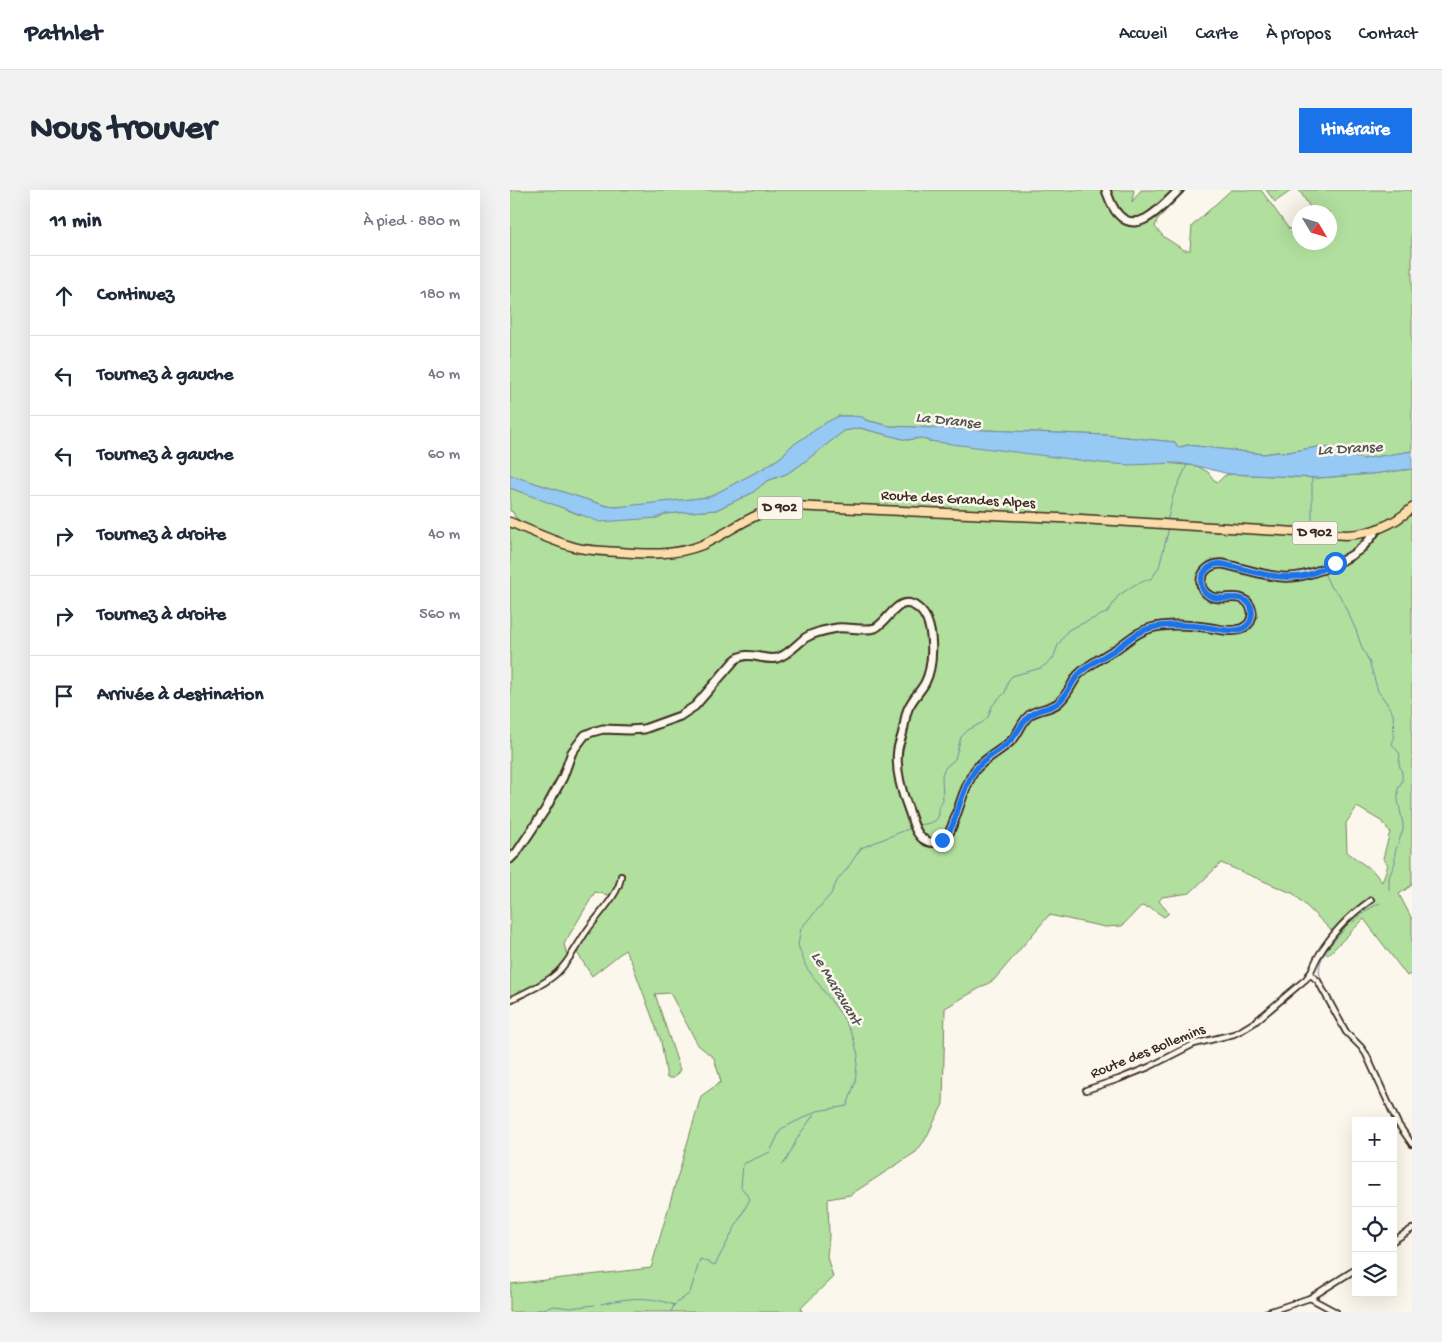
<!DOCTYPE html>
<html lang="fr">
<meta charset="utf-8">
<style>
body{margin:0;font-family:"Gochi Hand",sans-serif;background:#f2f2f3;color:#1f2937}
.controls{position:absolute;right:15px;bottom:15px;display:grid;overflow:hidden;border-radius:0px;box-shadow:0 5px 20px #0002}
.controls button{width:45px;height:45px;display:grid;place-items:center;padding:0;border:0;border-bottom:1px solid #e0e1e3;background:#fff;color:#1f2937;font:25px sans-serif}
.compass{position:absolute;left:782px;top:15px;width:45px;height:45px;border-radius:50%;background:#fff;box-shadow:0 5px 20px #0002;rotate:128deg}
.stop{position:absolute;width:15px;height:15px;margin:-11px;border:4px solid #1a73e8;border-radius:50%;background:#fff}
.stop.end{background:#1a73e8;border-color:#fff;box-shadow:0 1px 5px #0008}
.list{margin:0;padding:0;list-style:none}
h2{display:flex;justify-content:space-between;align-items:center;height:65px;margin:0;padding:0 20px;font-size:21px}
h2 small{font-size:16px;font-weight:400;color:#747a83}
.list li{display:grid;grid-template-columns:32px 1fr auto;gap:15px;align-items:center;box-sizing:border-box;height:80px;padding:0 20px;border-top:1px solid #e0e1e3}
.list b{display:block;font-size:19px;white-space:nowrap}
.list em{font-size:16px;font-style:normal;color:#747a83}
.icon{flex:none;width:28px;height:28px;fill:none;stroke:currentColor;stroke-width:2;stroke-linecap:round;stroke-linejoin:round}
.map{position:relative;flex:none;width:902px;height:1122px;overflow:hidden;border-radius:0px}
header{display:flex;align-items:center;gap:30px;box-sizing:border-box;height:70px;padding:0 25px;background:#fff;border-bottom:1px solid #e0e1e3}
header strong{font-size:24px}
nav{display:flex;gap:28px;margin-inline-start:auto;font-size:18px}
.intro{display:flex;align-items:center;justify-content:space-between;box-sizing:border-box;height:120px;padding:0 30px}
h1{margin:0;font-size:35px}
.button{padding:12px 22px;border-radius:0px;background:#1a73e8;color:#fff;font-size:18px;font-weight:700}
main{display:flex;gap:30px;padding:0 30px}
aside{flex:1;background:#fff;border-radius:0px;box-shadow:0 5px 20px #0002}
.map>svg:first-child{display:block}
.green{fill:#b1df9e;stroke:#76845e;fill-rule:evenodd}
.water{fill:#96c9f3;stroke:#72899e}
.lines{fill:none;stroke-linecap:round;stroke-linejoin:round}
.stream{stroke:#72899e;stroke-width:1}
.street-casing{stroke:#3b2a1e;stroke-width:8}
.secondary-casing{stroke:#3b2a1e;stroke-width:11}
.primary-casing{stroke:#3b2a1e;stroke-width:11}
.street{stroke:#fbf7ec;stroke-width:4.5}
.secondary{stroke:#fbf7ec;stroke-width:7}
.primary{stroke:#fbddab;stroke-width:8}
.route{stroke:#1a73e8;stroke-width:6}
.labels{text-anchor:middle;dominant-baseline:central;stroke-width:5;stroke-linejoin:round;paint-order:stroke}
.shield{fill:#fbf7ec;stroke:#75685c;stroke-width:1}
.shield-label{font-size:14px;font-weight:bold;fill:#3b2a1e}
.street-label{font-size:15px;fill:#3b2a1e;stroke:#fbf7ec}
.water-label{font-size:16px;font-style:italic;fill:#525253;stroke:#fbf7ec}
</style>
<header>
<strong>Pathlet</strong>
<nav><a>Accueil</a><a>Carte</a><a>À propos</a><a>Contact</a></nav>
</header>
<div class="intro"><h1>Nous trouver</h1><a class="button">Itinéraire</a></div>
<main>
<aside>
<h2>11 min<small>À pied · 880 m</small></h2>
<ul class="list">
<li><svg class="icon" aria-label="ahead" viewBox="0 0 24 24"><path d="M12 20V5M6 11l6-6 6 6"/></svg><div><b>Continuez</b></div><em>180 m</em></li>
<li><svg class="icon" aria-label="left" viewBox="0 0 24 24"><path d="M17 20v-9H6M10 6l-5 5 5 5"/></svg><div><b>Tournez à gauche</b></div><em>40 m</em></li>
<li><svg class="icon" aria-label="left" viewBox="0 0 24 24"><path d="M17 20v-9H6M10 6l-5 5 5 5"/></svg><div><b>Tournez à gauche</b></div><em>60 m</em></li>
<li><svg class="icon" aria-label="right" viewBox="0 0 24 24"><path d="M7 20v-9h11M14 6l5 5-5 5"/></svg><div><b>Tournez à droite</b></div><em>40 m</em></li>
<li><svg class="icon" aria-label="right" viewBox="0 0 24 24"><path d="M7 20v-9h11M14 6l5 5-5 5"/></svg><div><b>Tournez à droite</b></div><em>560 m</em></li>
<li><svg class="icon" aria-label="arrive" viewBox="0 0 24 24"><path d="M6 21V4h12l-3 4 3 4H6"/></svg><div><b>Arrivée à destination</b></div></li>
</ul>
</aside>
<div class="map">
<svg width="902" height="1122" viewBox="0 0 902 1122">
<rect width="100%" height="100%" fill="#fbf7ec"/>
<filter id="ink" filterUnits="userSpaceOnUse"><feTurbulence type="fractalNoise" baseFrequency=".02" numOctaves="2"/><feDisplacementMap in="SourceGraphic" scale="10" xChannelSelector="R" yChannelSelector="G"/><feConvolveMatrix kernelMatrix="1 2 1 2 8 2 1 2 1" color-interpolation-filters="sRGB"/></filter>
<g filter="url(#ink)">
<g class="green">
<path d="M0,0H592C596,9 599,21 606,28C629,52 657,15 673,0H676L647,30L645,37L654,47L674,60H680L682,36L721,0H751L779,39L789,36V52H819V22H803L789,0H902V261L852,269L843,266L835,259L807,257L773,263L767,262L754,264L678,255L669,257L667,256L665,252L596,245L380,236L340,226H329L317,232L280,257L271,267L254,278L199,307L111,317L97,316L0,285Z"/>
<path d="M599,0H624L622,12L631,0H665C653,10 629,38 612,24C606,18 603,8 599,0Z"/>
<polygon points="756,0 782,0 765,12"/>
<path d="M350,238L397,250L411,248L419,251L687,276L698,282L704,290L708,292L714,286L719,284L808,288L861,284L902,279V695L889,704L902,729V783L897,786L854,729L818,765L812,760L825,744L784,704L711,673L680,703L652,707L649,711L658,722V724L654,727L641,718L631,716L612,736L595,737L539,725L484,790L435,818L433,914L415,950L406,962L340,1005L318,1009L319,1046L317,1067L323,1087L291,1118L292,1122H0V1094L141,1078L191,906L211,892L204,868L188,855L160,803L145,804L170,880L164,888H157L151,851L122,773L115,760L82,786L66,761L80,740L94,724L103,706L85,702L54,754L58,769L48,782L0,810V329L14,334L5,327L3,322L0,321V298L31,309L70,325L147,328L154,324L206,320L242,303L257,291L276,284L289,276L334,241ZM847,617L871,631L880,642L873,668L878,675L872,692L864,682L837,662L836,633Z"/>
</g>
<polygon class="water" points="329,226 340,226 353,227 355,230 380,236 596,245 665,252 667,256 670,257 678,255 754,264 767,262 773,263 807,257 835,259 843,266 852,269 902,261 902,279 861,284 808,288 719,284 687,276 667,273 620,275 591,273 419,251 411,248 397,250 350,238 334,241 289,276 276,284 257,291 242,303 206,320 155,324 147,328 90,332 0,298 0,285 97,316 106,317 199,307 254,278 271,267 280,257 317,232"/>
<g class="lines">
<g class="stream">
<polyline points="802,287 802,334"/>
<polyline points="657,332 663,306 677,275"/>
<polyline points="810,373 811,376"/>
<polyline points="814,383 820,396 829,404 846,440 852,458 859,471 868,501 876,512 883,524 884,544 882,554 890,564 889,574 892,583 892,591 888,599 888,610 893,634 893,640 885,662 885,673 879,687 879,700"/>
<polyline points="409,635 421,633 426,630 429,625 429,617 433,611 432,585 435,578 445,569 451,547 458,540 473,532 478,527 482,516 488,509 495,503 498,491 502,486 531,478 543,469 548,455 558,440 598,422 608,406 624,395 642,388 649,377 658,342 658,338"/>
<polyline points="843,732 857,720 870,713"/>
<path d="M811,789C803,770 823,752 835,739"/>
<polyline points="271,976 277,969 288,947 305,923"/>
<path d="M91,1114C116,1108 139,1105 164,1115"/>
<polyline points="19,1122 45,1116 60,1118 85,1115"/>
<polyline points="161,1122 164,1115 180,1103 190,1069 205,1075 240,1009 231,997 233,974 260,962 271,939 307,921 337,916 345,893 348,865 343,847 333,827 296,777 288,755 291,738 321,704 328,689 337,679 351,658 401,638"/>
</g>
<defs>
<g id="street">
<polyline points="800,784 808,791 836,842 851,857 856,864 888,934 902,954"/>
<path d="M0,810C16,802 34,795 47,783C59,772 67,755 76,742C86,727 110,704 111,686"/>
<path d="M576,900L609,889L639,877L684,854L724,844L732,840L745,832L796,789C802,782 804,773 809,765C822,743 841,724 861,710"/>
<polyline points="883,1051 902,1039"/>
<polyline points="800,1108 826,1122"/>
<polyline points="758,1122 800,1108 846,1079"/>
</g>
<g id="secondary">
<path d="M596,0C599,8 602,18 608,24C628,47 654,14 669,0"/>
<path d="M0,669L7,662L35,620L53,587L62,562L75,545L82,542L93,539L119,540L134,539L170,526L185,516L224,471C237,459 252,471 267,468C278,465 286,455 295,448C304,442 316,440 327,438C338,437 356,441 365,438C379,432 388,402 408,418C426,432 424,475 415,493C410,502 402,509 398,519C395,526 395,533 393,541C392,547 389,553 388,559C385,579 391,600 398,618C402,628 404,642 413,649C423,656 433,652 439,643C449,623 452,599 465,580C475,567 492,561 503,549C510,541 512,530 521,524C529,519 540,519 548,513C558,505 561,494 568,485C579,474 593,467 606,459C618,451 626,442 641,438C660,433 682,435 701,438C709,439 719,442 727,440C732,439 737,436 740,432C742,428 743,422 741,418C733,399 713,413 700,406C682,396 693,372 713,374C733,378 753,386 773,387C795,389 832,373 849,360C856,354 862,347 867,339"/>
</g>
<path id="primary" d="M0,332C21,341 42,351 64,357C79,361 94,361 109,362C137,364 165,366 192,355C225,340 243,320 282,316L571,329L836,345C861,344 883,335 902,318"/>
</defs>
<use href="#street" class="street-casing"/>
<use href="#secondary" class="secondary-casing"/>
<use href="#primary" class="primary-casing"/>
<use href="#street" class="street"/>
<use href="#secondary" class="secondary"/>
<use href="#primary" class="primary"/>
</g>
</g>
<g class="lines" filter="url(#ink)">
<path class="route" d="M432,650C442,642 445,628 449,616C453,604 458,589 466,579C475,567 491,561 501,550C509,542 512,530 522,524C531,518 541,519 549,512C558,504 561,493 569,484C580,473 594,467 606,459C618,451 627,441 641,438C660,433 682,435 702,438C710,439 719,442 728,440C733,439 737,436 740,432C742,427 743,422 741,417C732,400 713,413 700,406C682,396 694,372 712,374C741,380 771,393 800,384C809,381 817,377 825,373"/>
</g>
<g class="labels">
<g class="shield">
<rect x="247.5" y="306.5" width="45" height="23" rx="4"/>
<rect x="782.5" y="331.5" width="45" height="23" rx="4"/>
</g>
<g class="shield-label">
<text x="270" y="318">D 902</text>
<text x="805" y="343">D 902</text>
</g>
<g class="street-label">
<text transform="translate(448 310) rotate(3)">Route des Grandes Alpes</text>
<text transform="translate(638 862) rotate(-22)">Route des Bollemins</text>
</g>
<g class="water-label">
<text transform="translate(438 232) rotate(6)">La Dranse</text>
<text transform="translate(840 260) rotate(-3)">La Dranse</text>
<text transform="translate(325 799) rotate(59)">Le Maravant</text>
</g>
</g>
</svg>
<div class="controls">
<button>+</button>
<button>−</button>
<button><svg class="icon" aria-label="locate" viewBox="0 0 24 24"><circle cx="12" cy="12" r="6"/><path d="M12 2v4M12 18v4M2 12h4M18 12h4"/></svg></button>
<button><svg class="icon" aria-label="layers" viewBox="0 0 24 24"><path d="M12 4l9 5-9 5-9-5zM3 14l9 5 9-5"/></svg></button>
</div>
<svg class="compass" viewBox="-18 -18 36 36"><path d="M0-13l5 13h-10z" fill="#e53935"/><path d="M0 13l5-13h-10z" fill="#747a83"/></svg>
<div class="stop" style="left:825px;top:373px"></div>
<div class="stop end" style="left:432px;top:650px"></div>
</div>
</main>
